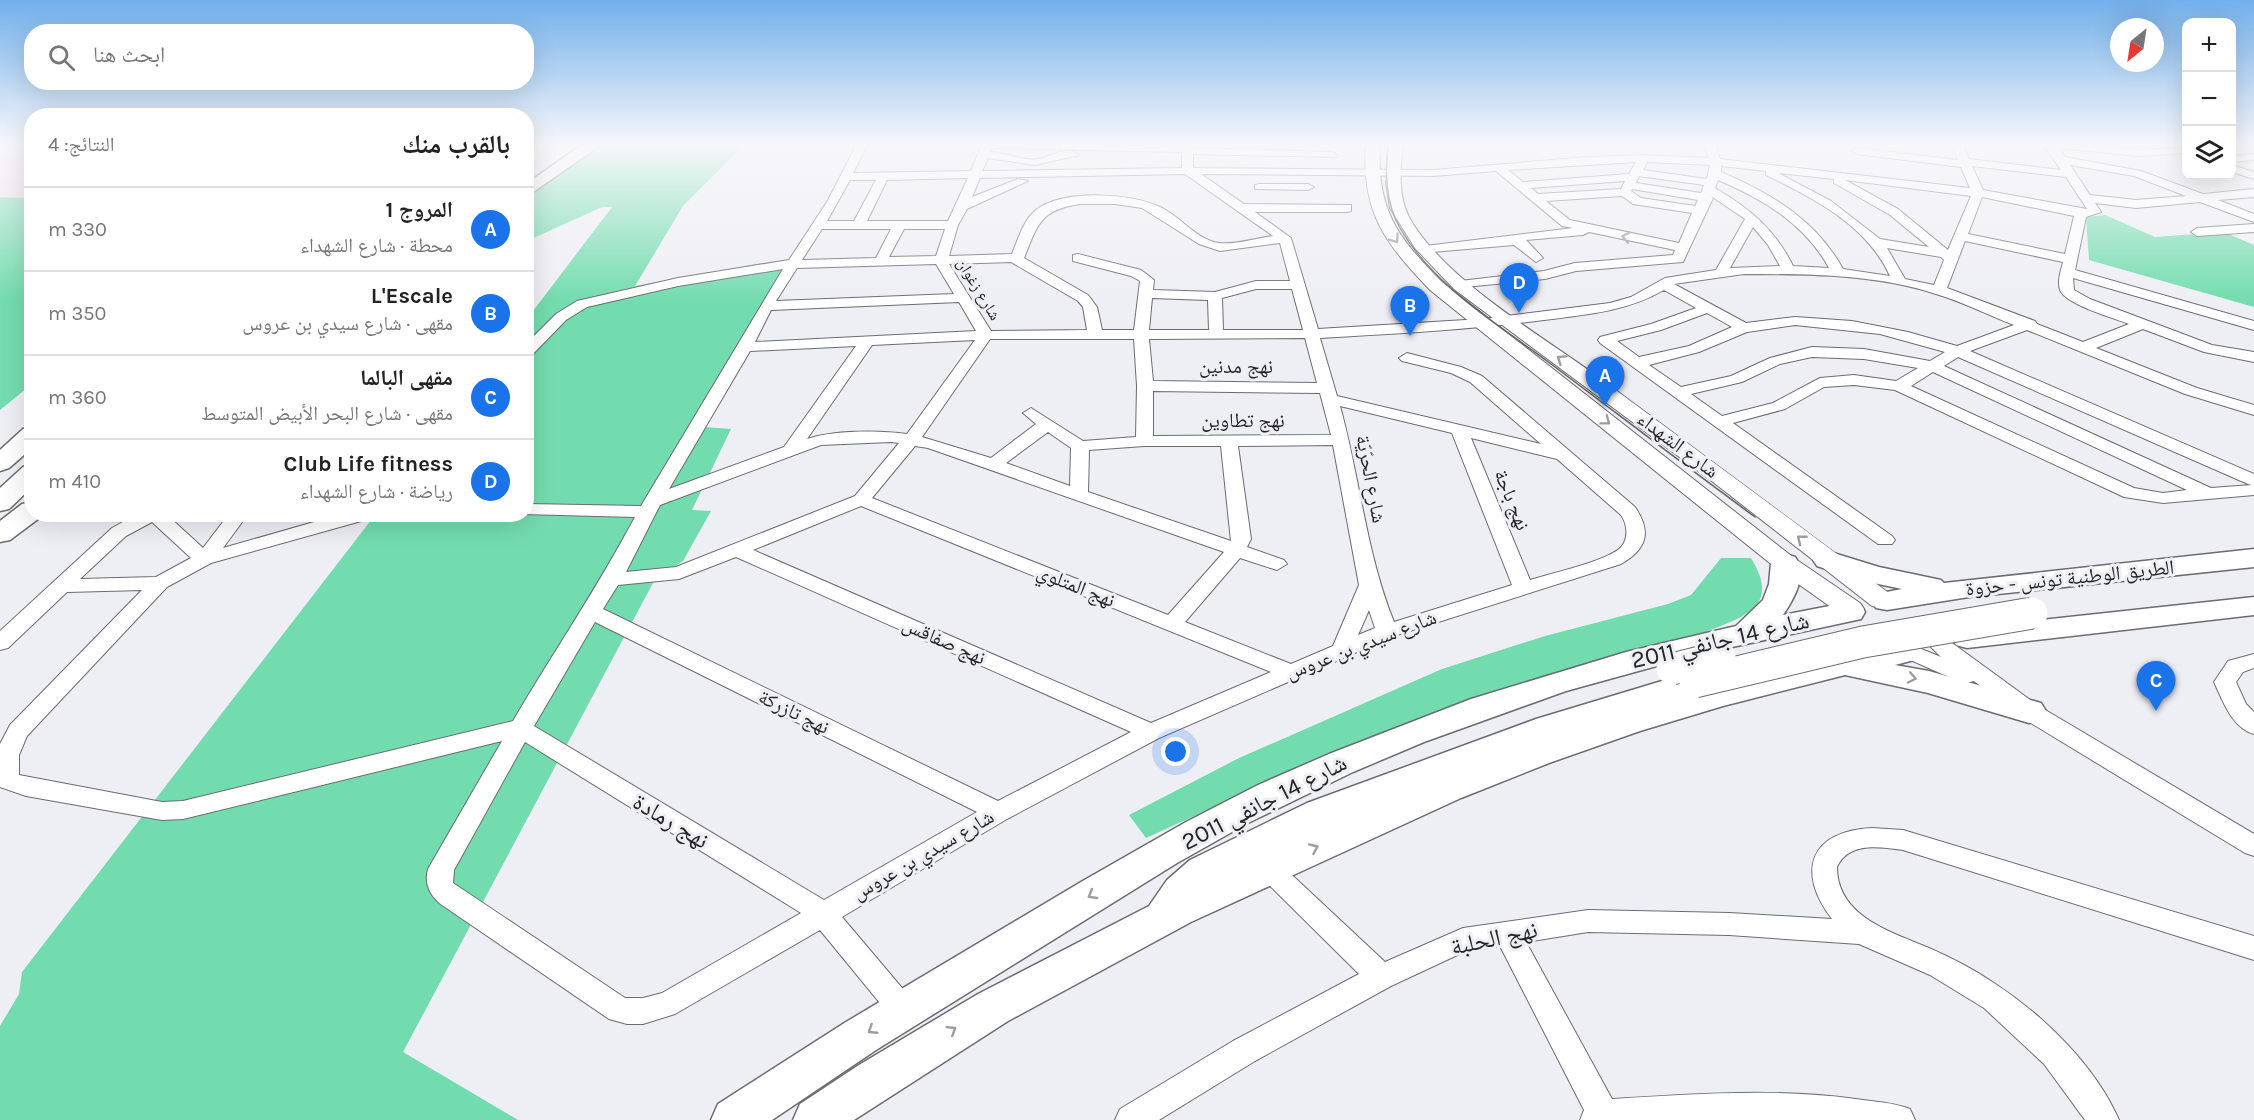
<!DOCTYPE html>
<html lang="ar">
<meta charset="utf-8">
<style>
body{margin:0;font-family:Karla,"Noto Naskh Arabic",sans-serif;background:#f6f6f6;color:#222;direction:rtl}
.controls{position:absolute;right:18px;top:18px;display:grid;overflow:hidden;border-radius:12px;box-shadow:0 6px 24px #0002}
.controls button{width:54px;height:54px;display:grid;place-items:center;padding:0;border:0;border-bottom:2px solid #e0e0e0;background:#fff;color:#222;font:30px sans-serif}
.compass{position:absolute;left:2110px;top:18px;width:54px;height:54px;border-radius:50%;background:#fff;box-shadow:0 6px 24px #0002;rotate:210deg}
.you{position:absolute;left:1176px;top:752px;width:21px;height:21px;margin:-15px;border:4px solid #fff;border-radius:50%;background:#1a73e8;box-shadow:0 0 0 9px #1a73e833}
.badge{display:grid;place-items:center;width:39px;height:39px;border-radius:50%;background:#1a73e8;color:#fff;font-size:20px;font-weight:700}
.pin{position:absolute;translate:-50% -50px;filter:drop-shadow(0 2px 3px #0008)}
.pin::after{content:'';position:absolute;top:32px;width:21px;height:18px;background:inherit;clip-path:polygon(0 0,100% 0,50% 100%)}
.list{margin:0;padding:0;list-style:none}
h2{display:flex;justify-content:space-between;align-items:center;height:78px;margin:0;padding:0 24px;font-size:26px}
h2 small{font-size:20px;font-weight:400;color:#767676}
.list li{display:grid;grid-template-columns:39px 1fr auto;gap:18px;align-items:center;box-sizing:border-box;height:84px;padding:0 24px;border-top:2px solid #e0e0e0}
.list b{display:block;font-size:22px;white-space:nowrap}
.list p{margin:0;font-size:20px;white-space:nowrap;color:#767676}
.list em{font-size:20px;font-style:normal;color:#767676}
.icon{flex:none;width:33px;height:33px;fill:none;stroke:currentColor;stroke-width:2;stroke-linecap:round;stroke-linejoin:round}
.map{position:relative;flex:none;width:2254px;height:1120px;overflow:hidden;direction:ltr}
.search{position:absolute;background:#fff;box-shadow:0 6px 24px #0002;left:24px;top:24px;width:510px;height:66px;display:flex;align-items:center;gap:15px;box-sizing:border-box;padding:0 21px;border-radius:24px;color:#767676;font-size:22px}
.panel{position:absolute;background:#fff;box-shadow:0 6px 24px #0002;left:24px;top:108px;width:510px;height:414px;border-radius:24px;direction:rtl}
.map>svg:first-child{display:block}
.education{fill:#f5deea}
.green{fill:#73dcae}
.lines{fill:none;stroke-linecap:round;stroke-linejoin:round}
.minor-casing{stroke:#6b6c72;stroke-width:2}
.major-casing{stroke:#6b6c72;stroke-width:2}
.highway-casing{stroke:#6b6c72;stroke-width:3}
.minor{fill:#fff;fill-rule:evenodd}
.major{fill:#fff;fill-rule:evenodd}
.highway{fill:#fff;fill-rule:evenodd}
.tram{stroke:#616165;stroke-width:1.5}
.highway-bridge-casing{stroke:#6b6c72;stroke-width:33;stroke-linecap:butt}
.highway-bridge{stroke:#fff;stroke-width:31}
.oneway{stroke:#9d9d9e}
.labels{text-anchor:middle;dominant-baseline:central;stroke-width:6;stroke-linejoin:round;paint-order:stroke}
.far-street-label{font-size:16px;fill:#252528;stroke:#eeeef5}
.street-label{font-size:20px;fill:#252528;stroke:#eeeef5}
.near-street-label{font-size:24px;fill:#252528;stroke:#eeeef5}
</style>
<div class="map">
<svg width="2254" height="1120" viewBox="0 0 2254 1120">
<rect width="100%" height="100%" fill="#eeeef5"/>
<polygon class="education" points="0,144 31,144 31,198 0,196"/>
<g class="green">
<polygon points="603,144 745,144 683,206 635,286 762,263 771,266 788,265 704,427 731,429 692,510 711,511 683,561 654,581 403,1052 518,1120 0,1120 0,1026 19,994 22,972 375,515 526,514 527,319 612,207 602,207 527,241 527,198"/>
<polygon points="0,197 31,198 32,384 0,410"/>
<polygon points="2105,215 2155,237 2224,232 2254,245 2254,307 2089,260 2086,217"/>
<path d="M1721,558H1751C1783,610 1740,617 1699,635L1308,764L1146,838L1129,815L1239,758L1442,669L1545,636L1668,604L1691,595Z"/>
</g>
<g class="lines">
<defs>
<g id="minor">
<path d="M857,144H868L853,173L971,171L982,144H1192L1193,148L1333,152L1338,155L1337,157L1193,154V168L1433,170L1588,157L1643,155L1709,158L1704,144H1715L1720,159L1970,188L1961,167L1857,154L1852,151L1857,148L1958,160L1952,144H1963L1969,159L2061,170L2043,144H2086L2139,150L2186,148V152L2183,153L2139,156L2059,148L2065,157L2141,171L2203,194L2254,189V197L2218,200L2254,214V222L2200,202L2136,208L2095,203L2101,212L2086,217L2075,270L2254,321V330L2073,278L2074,290L2090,299L2212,345L2254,352V362L2204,352L2143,329L2096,348L2197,388L2254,405V415L2185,394L2027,330L1970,351L2254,474V495L2163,503L2124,497L1895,390L1854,385L1824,387L1785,409L1733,423L1892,536L1895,540L1892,544H1878L1600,343L1598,340L1600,337L1651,324L1696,308L1664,290C1624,313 1581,315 1536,321C1464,330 1392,334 1320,338L1337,396L1541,444L1470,382L1451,373L1402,361L1399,358L1407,353L1461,367L1482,376L1635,507C1652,532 1647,549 1621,564L1394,636L1159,738L1007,819L842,917L913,1001L917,1010L913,1019L903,1023L893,1019L820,930L675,1014L643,1024H627L609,1019L442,905C430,896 424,884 428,869L502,741L183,819L162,820L26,796L0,787V744L10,725L142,590L67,592L8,648L0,650V631L112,528L137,514H166L203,548L229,514H248L223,548L342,514H374L372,518L211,563L167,587L27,736L19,755V775L162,802L183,801L513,721C553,653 598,587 635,517L522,514H526V504L641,506L783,269L678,286L587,307L566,320L531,356L526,357V344L556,314L577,301L678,278L789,260L827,202ZM992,148L1182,152V168L982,171L988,158L1035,165L1079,155C1068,146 1055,154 1043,158C1028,163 1006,153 990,152ZM1636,162L1629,174L1523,182L1508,170ZM1647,162L1710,165L1707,179L1643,170ZM2070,165L2134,176L2186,196L2136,200L2090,195ZM1721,166L1766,171V175C1815,199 1867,225 1890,276L1843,269C1816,220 1772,194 1721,172ZM1972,166L2066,177L2087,209L1983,190ZM1496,171L1562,226L1573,228L1425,246L1419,250L1420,253L1514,245L1536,262L1543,258L1526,240L1583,235L1589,232L1675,250L1673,255L1575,263L1544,271L1460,281L1455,282V288L1545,279L1576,271L1683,262L1713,198L1711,196L1745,219L1716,270L1665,278L1631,297L1610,303L1482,319L1318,329L1291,238L1255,212H1347L1351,211V205L1244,204L1201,174L1433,176ZM1778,173L1834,179V183L1890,215L1929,247L1880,239L1831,201ZM1185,174L1273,236C1257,238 1235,245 1219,243C1197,240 1180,216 1160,207C1131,193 1063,189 1036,210C1023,220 1018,240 1012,254L949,256L958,225L967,209L1028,181L1018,179L972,197L980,178ZM1639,176L1704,185L1701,193L1636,183ZM968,178L948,221H867L887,180ZM850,180H876L854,221H827ZM1718,180C1763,199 1805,224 1829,268L1793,266C1775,229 1749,208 1715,188ZM1845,180L1971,196L1948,250L1898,209ZM1625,181L1621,189L1538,194L1531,188ZM1632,189L1698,200L1695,206L1641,198L1631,191ZM1622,196L1633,204L1692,213L1679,243L1570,220L1546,201ZM1982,197L2074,216L2065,254L1968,234ZM1080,204H1115L1142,208L1199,244L1220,251L1280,243L1290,281H1256L1215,292L1153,290L1154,280L1141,270L1078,254L1073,255V261L1131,276L1140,281L1134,330H1102L1097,307L1088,295L1024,258C1038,224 1040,210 1080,204ZM1753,227L1768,245L1780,266L1730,268ZM822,229H891L876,258L802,260ZM904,229H945L936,256L889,257ZM1965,241L2063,262C2061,271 2057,280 2060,290C2066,305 2114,318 2129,324L2083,342L2037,324L2035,321L1947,288ZM1887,248L1941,257L1944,260L1934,285L1905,279ZM1011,262L1078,301L1083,307L1087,330L991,331L949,264ZM936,264L954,294L776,301L797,268ZM1744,274C1807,274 1875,274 1936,294C1963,302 1988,315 2014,325L1957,346L1908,332L1852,321L1795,317L1746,323L1674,284ZM1256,289H1292L1303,330H1223L1222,298ZM1152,298L1208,300L1209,330H1149ZM959,302L976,331L755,342L771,310ZM1707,313L1732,327L1689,346L1639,357L1617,341L1661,330ZM1795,325L1880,334L1945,352L1930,361L1864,349L1812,347L1770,358L1731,376L1681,387L1649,365L1699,352L1747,332ZM1305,338L1317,383L1153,381L1149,339ZM990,339H1134L1137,386L1136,437L1083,441L1031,408L1023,413L1036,424L991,458L922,437ZM975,340L907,434C880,430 832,430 807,439L872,345ZM856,346L784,447L669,489L750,351ZM1812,357L1864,359L1918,368L1896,381L1854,375L1820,378L1773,403L1722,416L1691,394L1742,382L1780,364ZM1958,357L2248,484L2252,485L2211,488L1944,366ZM1933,372L2187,490L2163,493L2134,488L1911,386ZM1153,391L1320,393L1331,435L1153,436ZM1340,406L1452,433L1512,585L1394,622C1366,553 1360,478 1340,406ZM1048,432L1071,448L1070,486L1006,463ZM1471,438L1557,459L1621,515C1628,525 1629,541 1619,549C1603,562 1552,573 1530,580ZM891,442L899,443L855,496L676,567L626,572L660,505L821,445ZM1333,445L1359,585L1333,646L1291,664L1185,622L1240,558L1277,570L1287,564L1284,560L1247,547L1251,539L1238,446ZM915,446L928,448L1224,552L1168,615L872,498ZM1144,446H1221L1231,541L1088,492L1089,450ZM861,506L1271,672L1151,723L753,550ZM152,522L191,558L156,577L80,579L126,536ZM736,557L1131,732L998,801L603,609L618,585L679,579ZM1369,610L1375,628L1358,635ZM595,622L977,812L824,900L534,726ZM525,742L801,913L662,993L643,998H625L453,883L454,870Z"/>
<polygon points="2254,154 2254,160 2232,162 2232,156"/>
<polygon points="2232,165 2254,172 2254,179 2232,172"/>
<polygon points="1259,184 1308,184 1314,187 1308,190 1255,189 1255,185"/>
<polygon points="2254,224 2254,232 2197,236 2191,232 2197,228"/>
<polygon points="1940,638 1948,640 2037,705 2254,834 2254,856 2245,853 2021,717 1974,681 1966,683 1958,681 1906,658 1903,653 1906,648 1914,646 1941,657 1929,645 1932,640"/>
<path d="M2254,654V668L2243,672L2236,682L2246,704L2254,712V734C2232,728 2223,701 2214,682L2228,661Z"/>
<path d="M1872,828L1903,830L2254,936V960L1903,850C1880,847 1849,841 1837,867C1837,917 1892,932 1929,948C1952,958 1973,969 1994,983C2043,1015 2095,1065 2119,1120H2085L2044,1064L1984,1008L1930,975L1859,944L1729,935L1588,932L1526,942L1612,1099C1693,1094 1775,1088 1856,1099C1874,1102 1893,1102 1910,1109L1915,1120H1580L1584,1110L1500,946L1466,951L1391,986L1255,1061L1159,1120H1115L1120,1109L1233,1041L1359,974L1259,875L1255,868L1259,861L1268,858L1277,861L1385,962L1463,928L1588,910L1729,913L1832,919C1796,872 1809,831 1872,828Z"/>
</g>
<g id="major">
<path d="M1366,144H1380C1376,210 1398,238 1442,282L1794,558L1860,603L1864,609L1860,615L1851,617L1842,615L1776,568L1430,290C1385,243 1361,212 1366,144Z"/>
<path d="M1389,144H1403C1400,172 1397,199 1413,224C1451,283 1537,333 1594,374C1693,447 1792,520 1890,594L1894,600L1890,606L1881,608L1872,606L1713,482L1454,289L1415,248L1390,208L1386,183Z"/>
</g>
<g id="highway">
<polygon points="583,144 602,144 526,197 526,184"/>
<polygon points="32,427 32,448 9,468 0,471 0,450 23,429"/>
<polygon points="32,464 32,487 9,509 0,511 0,488 23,467"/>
<polygon points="32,502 32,514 42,516 10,540 0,542 0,521 22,504"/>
<polygon points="2254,549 2254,567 1969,597 1887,610 1876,608 1872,601 1876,594 1902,589 1864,581 1817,566 1813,560 1817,554 1827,551 1879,567 1941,580 1944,583"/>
<path d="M1785,554L1795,557C1808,575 1794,599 1783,615L1850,602L1861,605L1865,612L1861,619L1700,654L1566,691L1424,742L1353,772L1248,823L1177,863L876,1050L772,1120H711L718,1104L846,1022L1081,882L1186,822L1258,785L1329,754L1471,699L1626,652L1736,626L1763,600L1769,584L1771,563L1775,557Z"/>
<polygon points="2254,597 2254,615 1967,648 1956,645 1952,638 1956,631 1967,628"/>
<polygon points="1907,642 1918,645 1923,652 1918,659 1895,665 1929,671 2041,703 2046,711 2041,719 2029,723 1928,693 1845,675 1723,706 1640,731 1549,763 1461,798 1191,922 1008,1021 854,1120 793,1120 800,1104 859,1065 978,994 1149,906 1167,880 1190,860 1307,803 1536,719 1695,671 1706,674 1711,682 1708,688 1813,661"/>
</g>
</defs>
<use href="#minor" class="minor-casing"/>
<use href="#major" class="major-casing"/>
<use href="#highway" class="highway-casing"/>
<use href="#minor" class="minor"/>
<use href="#major" class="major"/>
<use href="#highway" class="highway"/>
<path class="tram" d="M1388,144C1385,173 1385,202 1400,228C1433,286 1499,325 1551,364C1619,415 1687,467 1755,517"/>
<defs>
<g id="highway-bridge">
<polyline points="1672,669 1720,657"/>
<polyline points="1695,682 1863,642 2032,613"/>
</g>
</defs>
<use href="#highway-bridge" class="highway-bridge-casing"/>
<use href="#highway-bridge" class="highway-bridge"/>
</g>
<defs><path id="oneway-chevron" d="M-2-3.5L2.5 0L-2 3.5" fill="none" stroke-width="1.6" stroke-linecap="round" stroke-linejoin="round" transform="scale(1.5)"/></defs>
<g class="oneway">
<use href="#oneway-chevron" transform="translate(1626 237) rotate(-169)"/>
<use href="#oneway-chevron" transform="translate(1395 239) rotate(55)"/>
<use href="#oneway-chevron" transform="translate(1561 359) rotate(-145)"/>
<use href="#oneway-chevron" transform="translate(1606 421) rotate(37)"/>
<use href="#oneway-chevron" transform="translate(1801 539) rotate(-142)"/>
<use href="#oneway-chevron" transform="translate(1912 678) rotate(12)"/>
<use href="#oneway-chevron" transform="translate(1314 848) rotate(-24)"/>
<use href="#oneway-chevron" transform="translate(1092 895) rotate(149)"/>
<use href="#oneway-chevron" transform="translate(872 1030) rotate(147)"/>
<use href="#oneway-chevron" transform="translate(952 1030) rotate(-32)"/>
</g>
<linearGradient id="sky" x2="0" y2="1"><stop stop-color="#72afea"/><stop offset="0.48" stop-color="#f7f7fa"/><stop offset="1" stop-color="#f7f7fa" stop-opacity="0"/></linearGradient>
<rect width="2254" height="301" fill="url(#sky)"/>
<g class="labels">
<g class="far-street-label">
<text transform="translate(979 289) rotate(59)">شارع زغوان</text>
</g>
<g class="street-label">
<text x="1236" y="366">نهج مدنين</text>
<text x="1243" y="420">نهج تطاوين</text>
<text transform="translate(1678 445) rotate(37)">شارع الشهداء</text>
<text transform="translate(1371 479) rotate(79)">شارع الحرّيّة</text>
<text transform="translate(1512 500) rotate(68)">نهج باجة</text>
<text transform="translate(2070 578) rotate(-6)">الطريق الوطنية تونس - حزوة</text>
<text transform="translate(1076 586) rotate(22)">نهج المتلوي</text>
<text transform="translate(944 641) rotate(24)">نهج صفاقس</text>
<text transform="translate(1361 645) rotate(-21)">شارع سيدي بن عروس</text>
<text transform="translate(794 712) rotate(26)">نهج تازركة</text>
<text transform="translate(923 855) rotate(-30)">شارع سيدي بن عروس</text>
</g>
<g class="near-street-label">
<text transform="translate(1720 640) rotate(-13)">شارع 14 جانفي 2011</text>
<text transform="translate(1264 802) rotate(-27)">شارع 14 جانفي 2011</text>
<text transform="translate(671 821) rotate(31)">نهج رمادة</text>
<text transform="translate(1494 938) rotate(-12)">نهج الحلبة</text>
</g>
</g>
</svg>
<div class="controls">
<button>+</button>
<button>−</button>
<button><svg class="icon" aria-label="layers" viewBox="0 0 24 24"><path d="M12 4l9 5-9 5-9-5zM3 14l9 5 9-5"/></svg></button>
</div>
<svg class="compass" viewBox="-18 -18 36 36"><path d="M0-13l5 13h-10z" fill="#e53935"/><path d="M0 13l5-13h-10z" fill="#767676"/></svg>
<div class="you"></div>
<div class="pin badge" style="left:1605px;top:406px">A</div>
<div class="pin badge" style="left:1410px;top:336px">B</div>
<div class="pin badge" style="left:2156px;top:711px">C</div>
<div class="pin badge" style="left:1519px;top:313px">D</div>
<div class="search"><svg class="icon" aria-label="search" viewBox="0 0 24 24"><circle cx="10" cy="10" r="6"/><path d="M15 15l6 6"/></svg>ابحث هنا</div>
<section class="panel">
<h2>بالقرب منك<small>النتائج: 4</small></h2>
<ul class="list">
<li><span class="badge">A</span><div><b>المروج 1</b><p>محطة · شارع الشهداء</p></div><em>330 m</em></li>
<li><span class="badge">B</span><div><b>L'Escale</b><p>مقهى · شارع سيدي بن عروس</p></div><em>350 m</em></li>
<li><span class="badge">C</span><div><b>مقهى البالما</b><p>مقهى · شارع البحر الأبيض المتوسط</p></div><em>360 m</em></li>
<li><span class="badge">D</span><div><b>Club Life fitness</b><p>رياضة · شارع الشهداء</p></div><em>410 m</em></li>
</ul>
</section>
</div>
